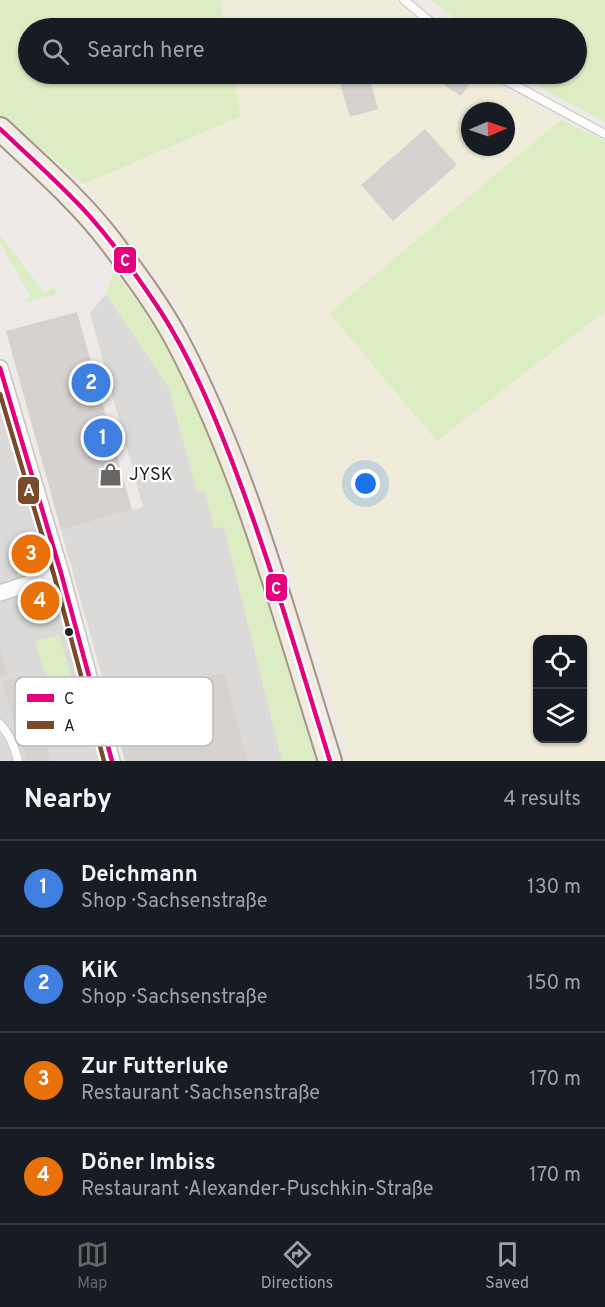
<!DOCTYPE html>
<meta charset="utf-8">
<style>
body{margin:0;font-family:Overpass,sans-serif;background:#20242c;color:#f1f3f6}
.controls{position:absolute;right:18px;bottom:18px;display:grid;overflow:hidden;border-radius:12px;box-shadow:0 2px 4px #0004}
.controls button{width:54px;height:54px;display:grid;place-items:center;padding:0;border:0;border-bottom:2px solid #363941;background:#171b24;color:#f1f3f6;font:30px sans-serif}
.compass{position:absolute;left:461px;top:102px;width:54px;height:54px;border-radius:50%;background:#171b24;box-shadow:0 2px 4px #0004;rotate:88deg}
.you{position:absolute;left:366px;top:484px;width:21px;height:21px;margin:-15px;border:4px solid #fff;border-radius:50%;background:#1a73e8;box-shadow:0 0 0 9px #1a73e833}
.badge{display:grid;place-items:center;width:39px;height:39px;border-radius:50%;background:#676665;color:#fff;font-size:20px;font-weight:700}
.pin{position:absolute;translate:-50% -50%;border:3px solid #fff;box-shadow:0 2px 6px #0006}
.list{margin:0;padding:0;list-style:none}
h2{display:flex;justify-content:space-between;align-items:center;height:78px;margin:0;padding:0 24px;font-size:26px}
h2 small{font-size:20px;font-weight:400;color:#9ea1a6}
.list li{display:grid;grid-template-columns:39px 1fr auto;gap:18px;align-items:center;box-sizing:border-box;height:96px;padding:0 24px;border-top:2px solid #363941}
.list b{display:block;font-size:22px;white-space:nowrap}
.list p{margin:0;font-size:20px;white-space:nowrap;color:#9ea1a6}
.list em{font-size:20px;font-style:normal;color:#9ea1a6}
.icon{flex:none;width:33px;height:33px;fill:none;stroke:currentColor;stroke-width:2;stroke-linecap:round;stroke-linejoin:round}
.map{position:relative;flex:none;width:605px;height:761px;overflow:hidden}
.search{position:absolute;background:#171b24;box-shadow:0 2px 4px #0004;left:18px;right:18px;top:18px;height:66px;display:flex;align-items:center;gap:15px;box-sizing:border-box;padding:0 21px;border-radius:33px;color:#9ea1a6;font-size:22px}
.sheet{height:462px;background:#171b24}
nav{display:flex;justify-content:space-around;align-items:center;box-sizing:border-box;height:84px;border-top:2px solid #363941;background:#171b24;font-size:16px;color:#9ea1a6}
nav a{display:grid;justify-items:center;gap:3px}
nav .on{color:#676665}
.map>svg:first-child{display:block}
.residential{fill:#dcdad9}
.farmland{fill:#efedd9;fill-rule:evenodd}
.grass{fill:#ddedc3}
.building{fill:#d6d2d0}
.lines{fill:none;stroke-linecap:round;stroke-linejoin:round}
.service-casing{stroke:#c6c5c3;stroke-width:10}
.minor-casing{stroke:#c6c5c3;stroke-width:18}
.primary-casing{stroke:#a49683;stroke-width:26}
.service{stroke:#fcfcfb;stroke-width:8}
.minor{stroke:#fcfcfb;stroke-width:15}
.primary{stroke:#f1ebe4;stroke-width:22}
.bus-1-casing{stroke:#fff;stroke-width:9}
.bus-2-casing{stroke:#fff;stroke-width:9}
.bus-1{stroke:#e5007d;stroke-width:4.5}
.bus-2{stroke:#7a4b2a;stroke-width:4.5}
.bus-dot{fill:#1f1f1f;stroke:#fff;stroke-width:2}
.labels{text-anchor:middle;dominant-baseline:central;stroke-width:4.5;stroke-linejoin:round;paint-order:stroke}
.poi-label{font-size:18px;fill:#1f1f1f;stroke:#fff;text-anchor:start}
.key{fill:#fff;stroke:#bcbcbc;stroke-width:1.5}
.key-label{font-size:16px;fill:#1f1f1f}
.line-badge{stroke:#fff;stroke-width:2}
.badge-label{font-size:16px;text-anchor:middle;font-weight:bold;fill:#fff}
</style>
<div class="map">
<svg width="605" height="761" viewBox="0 0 605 761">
<rect width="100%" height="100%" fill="#edeae7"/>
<g class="residential">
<polygon points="106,294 169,388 197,491 205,489 214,528 224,527 282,761 248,761 224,672 187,682 137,690 108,698 61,530 143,507 90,313"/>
<polygon points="0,368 112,761 0,761"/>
</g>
<g class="farmland">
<polygon points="220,0 402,0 434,28 225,28"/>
<path d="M233,74H485L497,85L561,120L329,313L437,441L605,312V761H350L280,536L258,476L194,330L121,227L84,184L240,116ZM470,111H506V147H470ZM538,640H582V738H538Z"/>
</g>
<g class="grass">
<polygon points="0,0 220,0 225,28 28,28 28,74 233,74 241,116 84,184 0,115"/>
<polygon points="431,0 605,0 605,122 557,97 519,74 576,74 576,28 468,28"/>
<polygon points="561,120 605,141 605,311 437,441 329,313"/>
<polygon points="0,235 45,294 54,287 57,291 56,295 23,302 31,297 0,243"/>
<path d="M114,271C129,291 144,310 157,331C199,397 224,474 250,548C274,619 297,690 318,761H282L224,527L214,528L205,490L197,492L169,388L106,294Z"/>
<path d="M45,554L47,557C47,574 33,576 19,580L16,567L20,562Z"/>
<polygon points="59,635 71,675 47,681 35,641"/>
</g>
<g class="building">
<polygon points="294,74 315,74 296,80"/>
<polygon points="337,74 368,74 378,109 350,117"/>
<polygon points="427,74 476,74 461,96"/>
<polygon points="425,129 457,165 393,221 361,185"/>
<polygon points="77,312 132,510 61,530 6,331"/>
<polygon points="48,592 54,616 35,621 29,597"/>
<polygon points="0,650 8,675 0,678"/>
<polygon points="224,672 248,761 125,761 108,698 185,676 187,682"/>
<polygon points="24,675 39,722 51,761 27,761 2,682"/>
</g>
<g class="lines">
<defs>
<g id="service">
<polyline points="404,0 438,28"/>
<polyline points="494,74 605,134"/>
<path d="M0,724C10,735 15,747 18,761"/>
</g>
<g id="minor">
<polyline points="0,368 61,573 112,761"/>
<polyline points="0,593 61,573"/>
</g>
<path id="primary" d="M0,129C38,165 79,200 111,242C134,273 159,306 177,340C247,472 285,619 330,761"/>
</defs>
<use href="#service" class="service-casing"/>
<use href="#minor" class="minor-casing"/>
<use href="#primary" class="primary-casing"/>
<use href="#service" class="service"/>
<use href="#minor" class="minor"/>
<use href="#primary" class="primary"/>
<defs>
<g id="bus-1">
<path d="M0,129C29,156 58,182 85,211C113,242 138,277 161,312C191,359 213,412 233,464C270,561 299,661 330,761"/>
<polyline points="0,368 61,573 112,761"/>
</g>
<polyline id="bus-2" points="0,394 54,575 104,761"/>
</defs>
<use href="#bus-1" class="bus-1-casing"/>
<use href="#bus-2" class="bus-2-casing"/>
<use href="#bus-1" class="bus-1"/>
<use href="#bus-2" class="bus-2"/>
</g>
<defs>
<symbol id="shop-bare" viewBox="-9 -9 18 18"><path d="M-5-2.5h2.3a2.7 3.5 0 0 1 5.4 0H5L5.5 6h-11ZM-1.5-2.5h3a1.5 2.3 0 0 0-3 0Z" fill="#676665" stroke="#fff" stroke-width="2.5" paint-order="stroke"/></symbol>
</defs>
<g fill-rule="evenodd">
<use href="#shop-bare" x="94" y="458" width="33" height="33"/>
</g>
<circle class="bus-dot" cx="69" cy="632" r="5"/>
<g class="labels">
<g class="poi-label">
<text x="129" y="475">JYSK</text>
</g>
</g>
<rect x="15" y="677" width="198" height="69" rx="9" class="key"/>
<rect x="27" y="694" width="27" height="8" fill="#e5007d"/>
<rect x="27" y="721" width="27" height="8" fill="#7a4b2a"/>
<g class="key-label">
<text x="64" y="704">C</text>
<text x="64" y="731">A</text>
</g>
<g class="line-badge">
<rect x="113" y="246" width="24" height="28" rx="6" fill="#e5007d"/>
<rect x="17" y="476" width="23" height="29" rx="6" fill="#7a4b2a"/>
<rect x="265" y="573" width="23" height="29" rx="6" fill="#e5007d"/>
</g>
<g class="badge-label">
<text x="125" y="266">C</text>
<text x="29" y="496">A</text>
<text x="276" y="594">C</text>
</g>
</svg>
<div class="controls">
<button><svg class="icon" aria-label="locate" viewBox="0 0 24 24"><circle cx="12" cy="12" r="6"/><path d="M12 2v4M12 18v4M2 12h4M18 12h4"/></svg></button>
<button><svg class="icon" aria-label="layers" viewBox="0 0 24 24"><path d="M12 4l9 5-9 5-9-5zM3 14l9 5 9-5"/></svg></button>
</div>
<svg class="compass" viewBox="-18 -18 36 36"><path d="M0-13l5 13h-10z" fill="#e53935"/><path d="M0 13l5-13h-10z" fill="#9ea1a6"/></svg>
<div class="you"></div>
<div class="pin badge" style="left:103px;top:438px;background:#3f7fe0">1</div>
<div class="pin badge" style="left:91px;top:383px;background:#3f7fe0">2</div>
<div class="pin badge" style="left:31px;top:554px;background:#e8710a">3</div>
<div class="pin badge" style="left:40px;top:601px;background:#e8710a">4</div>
<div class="search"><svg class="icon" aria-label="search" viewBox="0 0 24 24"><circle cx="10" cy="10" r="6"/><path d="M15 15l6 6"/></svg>Search here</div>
</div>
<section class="sheet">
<h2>Nearby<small>4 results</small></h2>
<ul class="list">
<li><span class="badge" style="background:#3f7fe0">1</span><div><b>Deichmann</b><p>Shop · Sachsenstraße</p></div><em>130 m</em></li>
<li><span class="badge" style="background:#3f7fe0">2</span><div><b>KiK</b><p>Shop · Sachsenstraße</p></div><em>150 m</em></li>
<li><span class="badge" style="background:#e8710a">3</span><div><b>Zur Futterluke</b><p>Restaurant · Sachsenstraße</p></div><em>170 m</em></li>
<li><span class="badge" style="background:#e8710a">4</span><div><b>Döner Imbiss</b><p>Restaurant · Alexander-Puschkin-Straße</p></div><em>170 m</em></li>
</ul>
</section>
<nav>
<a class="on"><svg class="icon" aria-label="map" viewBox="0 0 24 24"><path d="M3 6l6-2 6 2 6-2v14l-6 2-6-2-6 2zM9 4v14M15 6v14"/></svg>Map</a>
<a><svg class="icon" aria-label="directions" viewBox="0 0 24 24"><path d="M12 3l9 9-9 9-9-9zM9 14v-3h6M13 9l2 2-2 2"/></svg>Directions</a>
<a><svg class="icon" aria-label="saved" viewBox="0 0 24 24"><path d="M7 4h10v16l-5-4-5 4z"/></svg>Saved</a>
</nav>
